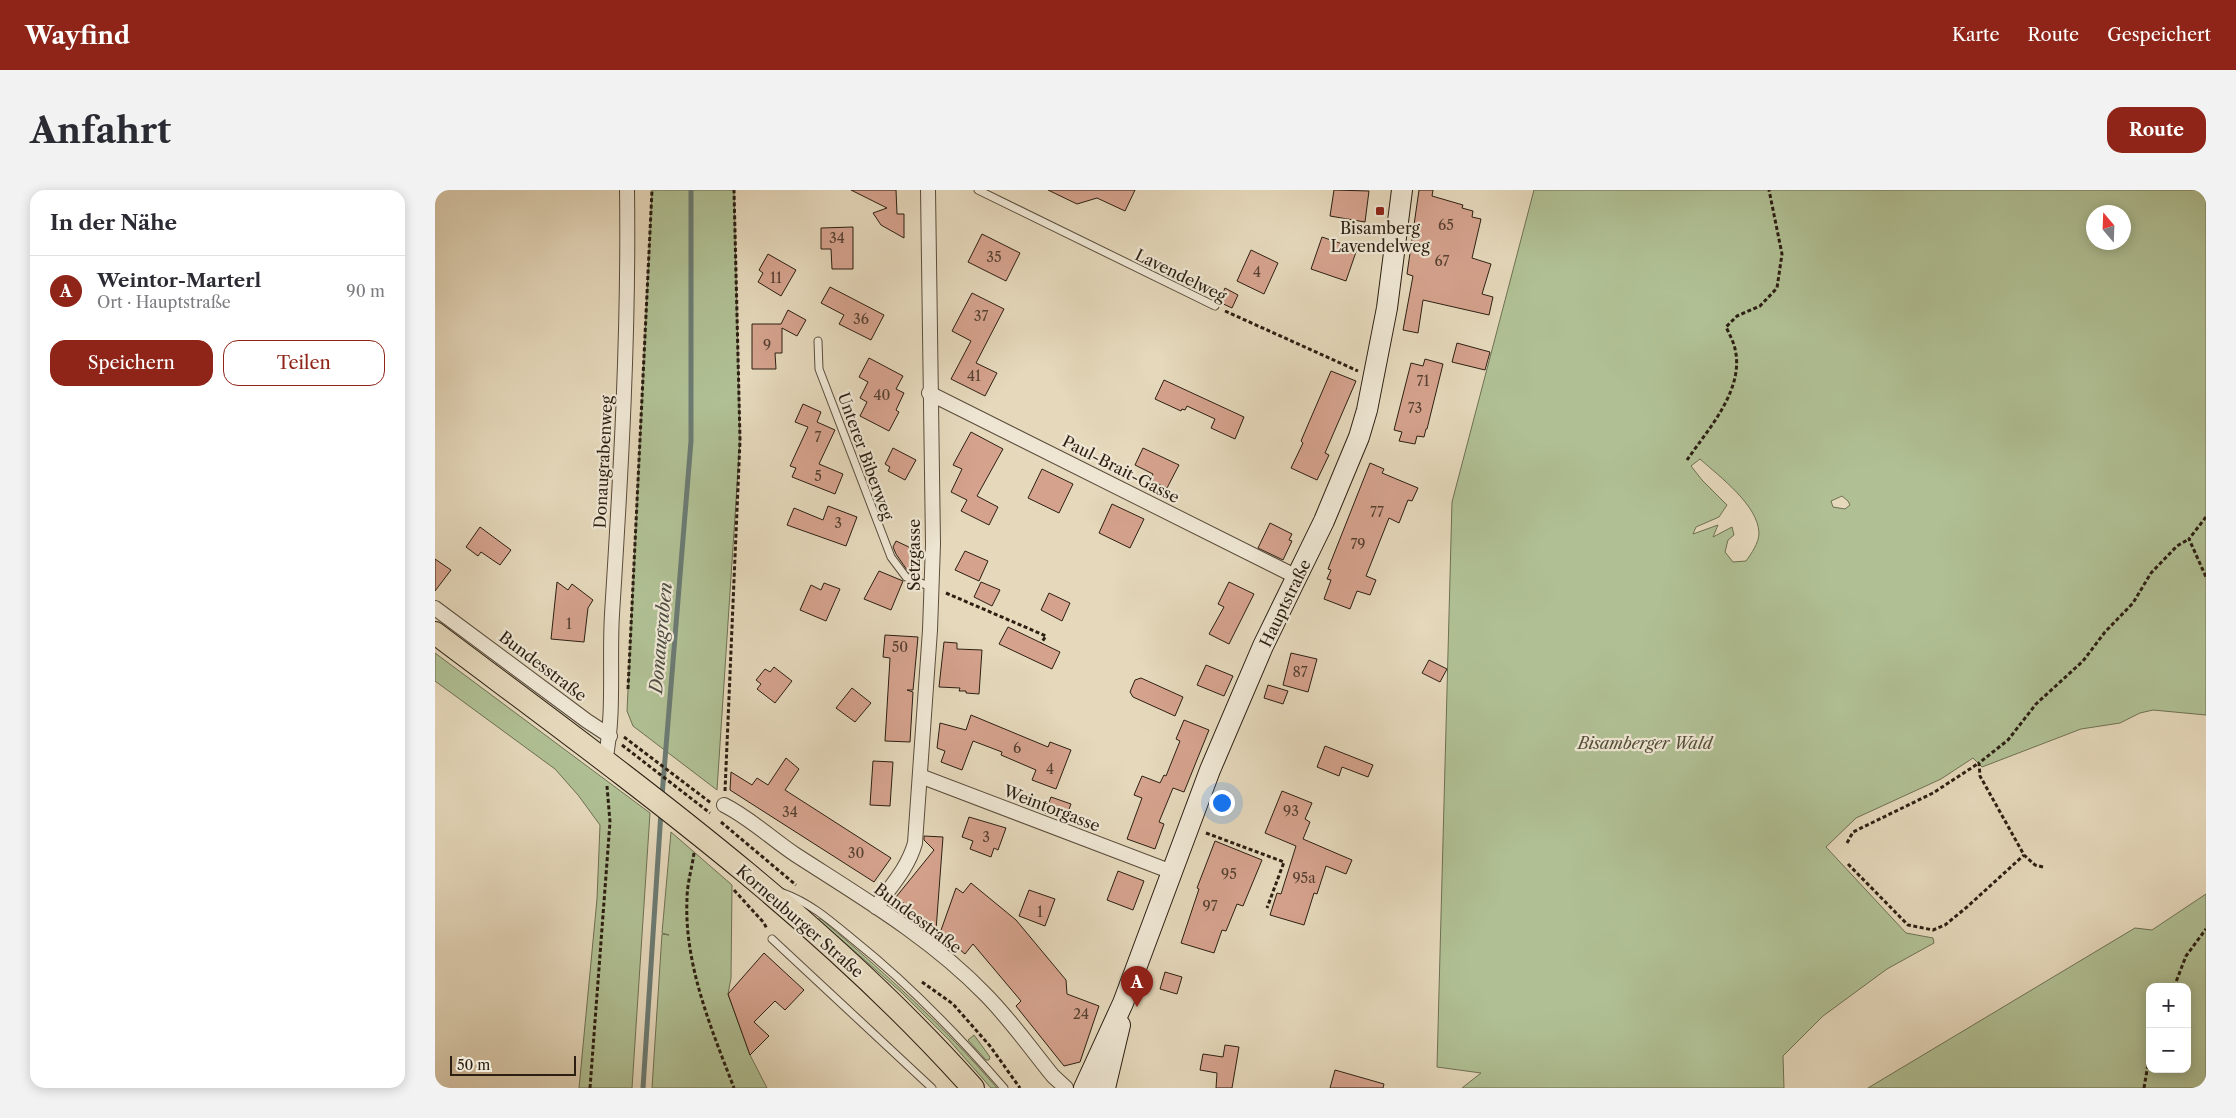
<!DOCTYPE html>
<html lang="de">
<meta charset="utf-8">
<style>
body{margin:0;font-family:"Libre Caslon Text",serif;background:#f2f2f3;color:#2b2b33}
.controls{position:absolute;right:15px;bottom:15px;display:grid;overflow:hidden;border-radius:10px;box-shadow:0 2px 12px #0003}
.controls button{width:45px;height:45px;display:grid;place-items:center;padding:0;border:0;border-bottom:1px solid #e1e1e2;background:#fff;color:#2b2b33;font:25px sans-serif}
.compass{position:absolute;left:1651px;top:15px;width:45px;height:45px;border-radius:50%;background:#fff;box-shadow:0 2px 12px #0003;rotate:341deg}
.scale{position:absolute;left:15px;bottom:12px;width:126px;box-sizing:border-box;padding-left:5px;border:2px solid #2c1f12;border-top:0;font-size:14px;line-height:18px;white-space:nowrap;color:#2c1f12;-webkit-text-stroke:4px #eee6d3;paint-order:stroke}
.you{position:absolute;left:786px;top:612px;width:18px;height:18px;margin:-12px;border:4px solid #fff;border-radius:50%;background:#1a73e8;box-shadow:0 0 0 8px #1a73e833}
.badge{display:grid;place-items:center;width:32px;height:32px;border-radius:50%;background:#8f2418;color:#fff;font-size:16px;font-weight:700}
.pin{position:absolute;translate:-50% -41px;filter:drop-shadow(0 1px 2px #0008)}
.pin::after{content:'';position:absolute;top:26px;width:18px;height:15px;background:inherit;clip-path:polygon(0 0,100% 0,50% 100%)}
.list{margin:0;padding:0;list-style:none}
h2{display:flex;justify-content:space-between;align-items:center;height:65px;margin:0;padding:0 20px;font-size:21px}
h2 small{font-size:16px;font-weight:400;color:#7c7c81}
.list li{display:grid;grid-template-columns:32px 1fr auto;gap:15px;align-items:center;box-sizing:border-box;height:70px;padding:0 20px;border-top:1px solid #e1e1e2}
.list b{display:block;font-size:19px;white-space:nowrap}
.list p{margin:0;font-size:16px;white-space:nowrap;color:#7c7c81}
.list em{font-size:16px;font-style:normal;color:#7c7c81}
.actions{display:flex;gap:10px;padding:15px 20px}
.actions a{flex:1;padding:11px 0;border:1px solid #8f2418;border-radius:15px;text-align:center;font-size:18px;color:#8f2418}
.actions .main{background:#8f2418;color:#fff}
.map{position:relative;flex:none;width:1771px;height:898px;overflow:hidden;border-radius:15px}
header{display:flex;align-items:center;gap:30px;box-sizing:border-box;height:70px;padding:0 25px;background:#8f2418;color:#fff}
header strong{font-size:24px}
nav{display:flex;gap:28px;margin-inline-start:auto;font-size:18px}
.intro{display:flex;align-items:center;justify-content:space-between;box-sizing:border-box;height:120px;padding:0 30px}
h1{margin:0;font-size:35px}
.button{padding:12px 22px;border-radius:15px;background:#8f2418;color:#fff;font-size:18px;font-weight:700}
main{display:flex;gap:30px;padding:0 30px}
aside{flex:1;background:#fff;border-radius:15px;box-shadow:0 2px 12px #0003}
.map>svg:first-child{display:block}
.green{fill:#b0c094;stroke:#6e7053;fill-rule:evenodd}
.lines{fill:none;stroke-linecap:round;stroke-linejoin:round}
.stream{stroke:#6c7b73;stroke-width:5}
.building{fill:#d5a28d;stroke:#2c1f12}
.service-casing{stroke:#5a4d3c;stroke-width:9}
.minor-casing{stroke:#5a4d3c;stroke-width:16}
.secondary-casing{stroke:#2c1f12;stroke-width:22}
.primary-casing{stroke:#2c1f12;stroke-width:24}
.path{stroke:#2c1f12;stroke-width:3;stroke-dasharray:4 2.5;stroke-linecap:butt}
.service{stroke:#eee6d3;stroke-width:7}
.minor{stroke:#eee6d3;stroke-width:14}
.secondary{stroke:#eee6d3;stroke-width:20}
.primary{stroke:#e5d8bb;stroke-width:22}
.poi-dot{fill:#8f2418;stroke:#eee6d3;stroke-width:2}
.labels{text-anchor:middle;dominant-baseline:central;stroke-width:4.5;stroke-linejoin:round;paint-order:stroke}
.number-label{font-size:14px;fill:#564031}
.poi-label{font-size:16px;fill:#2c1f12;stroke:#eee6d3}
.street-label{font-size:16px;fill:#2c1f12;stroke:#eee6d3}
.park-label{font-size:16px;font-style:italic;fill:#544f39;stroke:#eee6d3}
.water-label{font-size:18px;font-style:italic;fill:#4c4d42;stroke:#eee6d3}
</style>
<header>
<strong>Wayfind</strong>
<nav><a>Karte</a><a>Route</a><a>Gespeichert</a></nav>
</header>
<div class="intro"><h1>Anfahrt</h1><a class="button">Route</a></div>
<main>
<aside>
<h2>In der Nähe<small></small></h2>
<ul class="list">
<li><span class="badge">A</span><div><b>Weintor-Marterl</b><p>Ort · Hauptstraße</p></div><em>90 m</em></li>
</ul>
<div class="actions"><a class="main">Speichern</a><a>Teilen</a></div>
</aside>
<div class="map">
<svg width="1771" height="898" viewBox="0 0 1771 898">
<rect width="100%" height="100%" fill="#e5d8bb"/>
<filter id="stains"><feTurbulence type="fractalNoise" baseFrequency=".004" numOctaves="4"/><feColorMatrix values="0 0 0 0 .2 0 0 0 0 .09 0 0 0 0 .02 0 0 0 .5 -.17"/></filter>
<radialGradient id="worn" r=".72"><stop offset=".6" stop-color="#630" stop-opacity="0"/><stop offset="1" stop-color="#630" stop-opacity=".3"/></radialGradient>
<g class="green">
<polygon points="217,0 299,0 305,250 282,600 198,536 192,521"/>
<path d="M1099,0H1771V525L1718,520L1705,523L1685,533L1646,539L1547,577L1538,568L1506,589L1421,628L1391,657L1471,743L1498,748L1499,753L1452,779L1388,826L1348,866L1349,898H1027L1046,883L1002,877L1017,312ZM1658,22H1688V52H1658ZM1265,269C1285,287 1323,315 1324,343C1324,353 1316,364 1311,371L1298,372L1290,362L1293,350L1299,345L1297,337L1278,347L1283,335L1258,344L1261,337L1284,327L1292,315L1267,290L1256,276ZM1407,306L1413,311L1415,315L1410,319L1398,317L1396,311Z"/>
<polygon points="0,463 215,623 197,898 144,898 162,709 165,635 143,605 120,579 0,491"/>
<polygon points="236,642 297,695 296,788 293,804 315,865 332,898 217,898 227,744 234,745 227,743"/>
<path d="M1771,704V898H1433L1700,738L1717,740ZM1715,797H1752V879H1715Z"/>
<path d="M383,729H386C449,782 509,836 562,898H556L514,850L467,803Z"/>
<polygon points="539,845 555,867 554,870 551,870 533,850"/>
</g>
<g class="lines">
<g class="stream">
<polyline points="227,606 256,251 256,0"/>
<polyline points="208,898 226,622"/>
</g>
</g>
<g class="building">
<polygon points="416,0 461,0 462,24 469,24 469,48 446,35 438,23 452,18"/>
<polygon points="613,0 700,0 690,21 662,8 642,14"/>
<polygon points="899,0 934,1 930,32 895,26"/>
<polygon points="984,0 998,0 997,6 1028,15 1027,18 1038,21 1037,27 1046,29 1037,68 1056,74 1047,104 1058,107 1054,125 988,110 983,143 968,140 978,86 972,84"/>
<polygon points="418,37 418,79 397,79 396,59 386,59 386,38"/>
<polygon points="547,44 585,63 571,91 533,72"/>
<polygon points="887,47 922,59 911,91 876,79"/>
<polygon points="816,60 843,73 829,104 802,91"/>
<polygon points="333,64 361,80 346,106 323,92 328,83 324,80"/>
<polygon points="395,97 449,125 436,150 404,134 409,125 386,113"/>
<polygon points="790,98 803,105 797,118 784,112"/>
<polygon points="537,103 569,119 541,173 562,183 550,206 516,189 536,151 517,141"/>
<polygon points="353,120 371,130 362,146 347,138 347,163 340,163 341,179 317,179 317,134 346,134"/>
<polygon points="1022,153 1055,162 1050,180 1017,172"/>
<polygon points="434,168 468,186 461,199 469,203 461,220 464,222 454,241 425,226 432,212 425,208 433,192 424,187"/>
<polygon points="990,169 1008,174 992,239 991,239 989,247 982,246 980,254 964,251 967,242 959,240 976,173 988,176"/>
<polygon points="896,181 921,191 890,263 894,265 882,290 856,278 868,253 866,251"/>
<polygon points="729,190 809,227 800,249 776,238 780,229 752,216 750,220 747,219 746,221 720,209"/>
<polygon points="368,214 386,222 382,232 400,240 384,274 408,284 400,304 357,287 361,278 355,276 373,237 360,232"/>
<polygon points="536,242 568,259 542,306 563,317 554,335 526,321 532,310 516,302 527,279 518,275"/>
<polygon points="458,258 481,270 470,290 453,281 455,277 450,274"/>
<polygon points="708,258 744,275 732,298 715,290 718,284 700,275"/>
<polygon points="935,273 949,279 947,283 983,298 977,311 973,310 964,333 954,328 931,386 941,390 935,405 922,401 915,419 889,409 896,390 892,389 896,380 893,379"/>
<polygon points="607,279 638,294 624,323 593,308"/>
<polygon points="677,314 709,329 695,358 664,343"/>
<polygon points="393,316 422,327 411,356 352,335 359,318 388,330"/>
<polygon points="835,333 857,344 854,350 857,351 848,370 823,358"/>
<polygon points="45,337 76,360 65,375 46,362 43,366 31,357"/>
<polygon points="461,351 489,364 482,386 474,383 461,364 458,357"/>
<polygon points="530,361 553,371 544,391 520,380"/>
<polygon points="0,369 16,380 0,401"/>
<polygon points="444,381 468,391 456,420 429,409"/>
<polygon points="122,392 133,400 137,394 158,410 153,418 149,452 116,449"/>
<polygon points="546,392 565,400 557,416 539,407"/>
<polygon points="794,392 819,404 794,454 774,444 789,417 783,414"/>
<polygon points="389,393 405,399 391,431 365,420 376,395 386,400"/>
<polygon points="614,403 635,413 627,431 606,420"/>
<polygon points="573,437 625,462 617,479 564,454"/>
<polygon points="450,445 483,447 478,500 472,500 478,502 475,552 450,551 455,468 448,467"/>
<polygon points="509,452 522,453 522,459 547,460 544,504 531,503 531,501 524,501 525,498 504,497"/>
<polygon points="856,463 882,469 873,502 848,495"/>
<polygon points="994,470 1012,479 1005,492 987,483"/>
<polygon points="771,475 798,486 789,506 762,495"/>
<polygon points="339,477 357,491 340,513 322,499 326,494 321,490 330,479 335,482"/>
<polygon points="706,488 748,507 740,526 698,507 695,502 700,490"/>
<polygon points="833,495 853,501 848,514 829,508"/>
<polygon points="417,498 436,513 420,532 401,518"/>
<polygon points="536,525 613,557 615,552 636,560 621,599 597,590 601,580 566,565 567,562 538,551 527,580 506,572 510,561 502,558 505,533 531,540"/>
<polygon points="749,530 774,540 749,602 738,598 724,632 729,634 720,659 692,649 707,608 699,605 707,586 725,593 729,585 731,586 745,551 741,549"/>
<polygon points="890,556 938,575 933,587 907,577 904,586 882,577"/>
<polygon points="351,568 364,579 350,600 456,668 439,692 295,600 296,582 317,595 322,588 333,595"/>
<polygon points="438,571 458,572 455,616 435,615"/>
<polygon points="847,601 877,613 870,629 875,632 868,649 917,670 911,684 891,676 882,704 879,703 869,735 835,725 842,703 846,704 861,656 830,643"/>
<polygon points="616,607 636,614 630,630 610,623"/>
<polygon points="534,627 571,638 563,660 559,658 556,667 535,659 538,651 527,647"/>
<polygon points="489,646 508,647 501,740 461,707 499,660 489,650"/>
<polygon points="780,651 827,670 808,716 802,714 791,741 787,740 779,763 746,753 764,699 762,698"/>
<polygon points="683,681 709,691 698,720 672,710"/>
<polygon points="536,693 581,730 631,790 632,804 664,816 645,872 629,876 581,816 586,811 538,754 530,764 505,743 521,698 528,703"/>
<polygon points="594,700 620,709 610,736 584,726"/>
<polygon points="329,763 369,800 350,820 340,811 319,832 334,846 315,865 293,804"/>
<polygon points="730,782 747,787 742,804 725,799"/>
<polygon points="790,855 804,857 797,898 781,898 782,883 765,880 768,864 788,867"/>
<polygon points="900,880 949,894 948,898 895,898"/>
</g>
<g class="lines">
<defs>
<g id="service">
<polyline points="543,0 780,116"/>
<polyline points="383,151 384,179 456,367 471,387 496,397"/>
<path d="M348,703C376,713 397,732 420,751C475,795 523,845 569,898"/>
<polyline points="337,749 497,898"/>
</g>
<g id="minor">
<polyline points="494,203 862,387"/>
<polyline points="0,418 152,531 175,546"/>
<path d="M170,571C180,523 174,472 177,424C186,282 194,141 192,0"/>
<polyline points="485,586 737,682"/>
<path d="M289,615C315,628 337,649 361,665C426,707 496,748 550,804C575,829 596,859 618,886L631,898"/>
<path d="M441,717C456,696 473,678 480,653L495,440L498,354L493,0"/>
</g>
<g id="secondary">
<polyline points="649,898 688,813 775,580 828,456 889,331 924,247 932,220 952,118 967,0"/>
<polyline points="670,898 685,835"/>
</g>
<path id="primary" d="M0,443C187,584 381,722 538,898"/>
</defs>
<use href="#service" class="service-casing"/>
<use href="#minor" class="minor-casing"/>
<use href="#secondary" class="secondary-casing"/>
<use href="#primary" class="primary-casing"/>
<g class="path">
<polyline points="790,121 923,181"/>
<path d="M1252,270C1274,238 1312,197 1299,155C1297,149 1294,143 1291,137L1302,126L1325,116L1342,98L1347,64L1334,0"/>
<polyline points="1771,327 1754,349 1771,387"/>
<polyline points="511,403 611,446 606,453"/>
<polyline points="193,499 217,0"/>
<polyline points="189,547 276,613"/>
<polyline points="187,555 275,623"/>
<polyline points="290,601 305,250 299,0"/>
<polyline points="286,632 361,695"/>
<polyline points="771,643 849,672 832,718"/>
<polyline points="1412,653 1418,642 1498,603 1544,573"/>
<path d="M259,663C257,678 252,694 252,709C249,774 276,838 299,898"/>
<polyline points="1413,674 1473,735 1498,740 1510,735 1532,717 1589,665"/>
<polyline points="1608,677 1600,675 1589,665 1545,586 1544,573 1573,550 1601,514 1648,471 1670,442 1698,413 1716,383 1742,356 1754,349"/>
<polyline points="299,700 329,733 332,739"/>
<polyline points="487,792 518,814 555,856 585,898"/>
<polyline points="1739,797 1751,766 1771,739"/>
<polyline points="155,898 175,632 172,596"/>
<polyline points="1709,898 1715,862"/>
</g>
<use href="#service" class="service"/>
<use href="#minor" class="minor"/>
<use href="#secondary" class="secondary"/>
<use href="#primary" class="primary"/>
</g>
<rect class="poi-dot" x="940" y="16" width="10" height="10" rx="2.5"/>
<g class="labels">
<g class="number-label">
<text x="1011" y="35">65</text>
<text x="402" y="48">34</text>
<text x="559" y="67">35</text>
<text x="1007" y="71">67</text>
<text x="822" y="82">4</text>
<text x="341" y="88">11</text>
<text x="546" y="126">37</text>
<text x="426" y="129">36</text>
<text x="332" y="155">9</text>
<text x="539" y="186">41</text>
<text x="988" y="191">71</text>
<text x="447" y="205">40</text>
<text x="980" y="218">73</text>
<text x="383" y="247">7</text>
<text x="383" y="286">5</text>
<text x="942" y="322">77</text>
<text x="403" y="333">3</text>
<text x="923" y="354">79</text>
<text x="134" y="434">1</text>
<text x="465" y="457">50</text>
<text x="865" y="482">87</text>
<text x="582" y="558">6</text>
<text x="615" y="579">4</text>
<text x="856" y="621">93</text>
<text x="355" y="622">34</text>
<text x="551" y="647">3</text>
<text x="421" y="663">30</text>
<text x="794" y="684">95</text>
<text x="869" y="688">95a</text>
<text x="775" y="716">97</text>
<text x="605" y="722">1</text>
<text x="646" y="824">24</text>
</g>
<g class="poi-label">
<text x="945" y="38">Bisamberg<tspan x="945" dy="18">Lavendelweg</tspan></text>
</g>
<g class="street-label">
<text transform="translate(746 85) rotate(26)">Lavendelweg</text>
<text transform="translate(431 266) rotate(70)">Unterer Biberweg</text>
<text transform="translate(168 272) rotate(-87)">Donaugrabenweg</text>
<text transform="translate(686 279) rotate(27)">Paul-Brait-Gasse</text>
<text transform="translate(479 365) rotate(-90)">Setzgasse</text>
<text transform="translate(850 413) rotate(-64)">Hauptstraße</text>
<text transform="translate(108 476) rotate(37)">Bundesstraße</text>
<text transform="translate(617 618) rotate(21)">Weintorgasse</text>
<text transform="translate(483 728) rotate(37)">Bundesstraße</text>
<text transform="translate(365 731) rotate(41)">Korneuburger Straße</text>
</g>
<g class="park-label">
<text x="1210" y="553">Bisamberger Wald</text>
</g>
<g class="water-label">
<text transform="translate(226 448) rotate(-85)">Donaugraben</text>
</g>
</g>
<rect width="100%" height="100%" filter="url(#stains)"/>
<rect width="100%" height="100%" fill="url(#worn)"/>
</svg>
<div class="controls">
<button>+</button>
<button>−</button>
</div>
<svg class="compass" viewBox="-18 -18 36 36"><path d="M0-13l5 13h-10z" fill="#e53935"/><path d="M0 13l5-13h-10z" fill="#7c7c81"/></svg>
<div class="scale">50 m</div>
<div class="you"></div>
<div class="pin badge" style="left:702px;top:817px">A</div>
</div>
</main>
